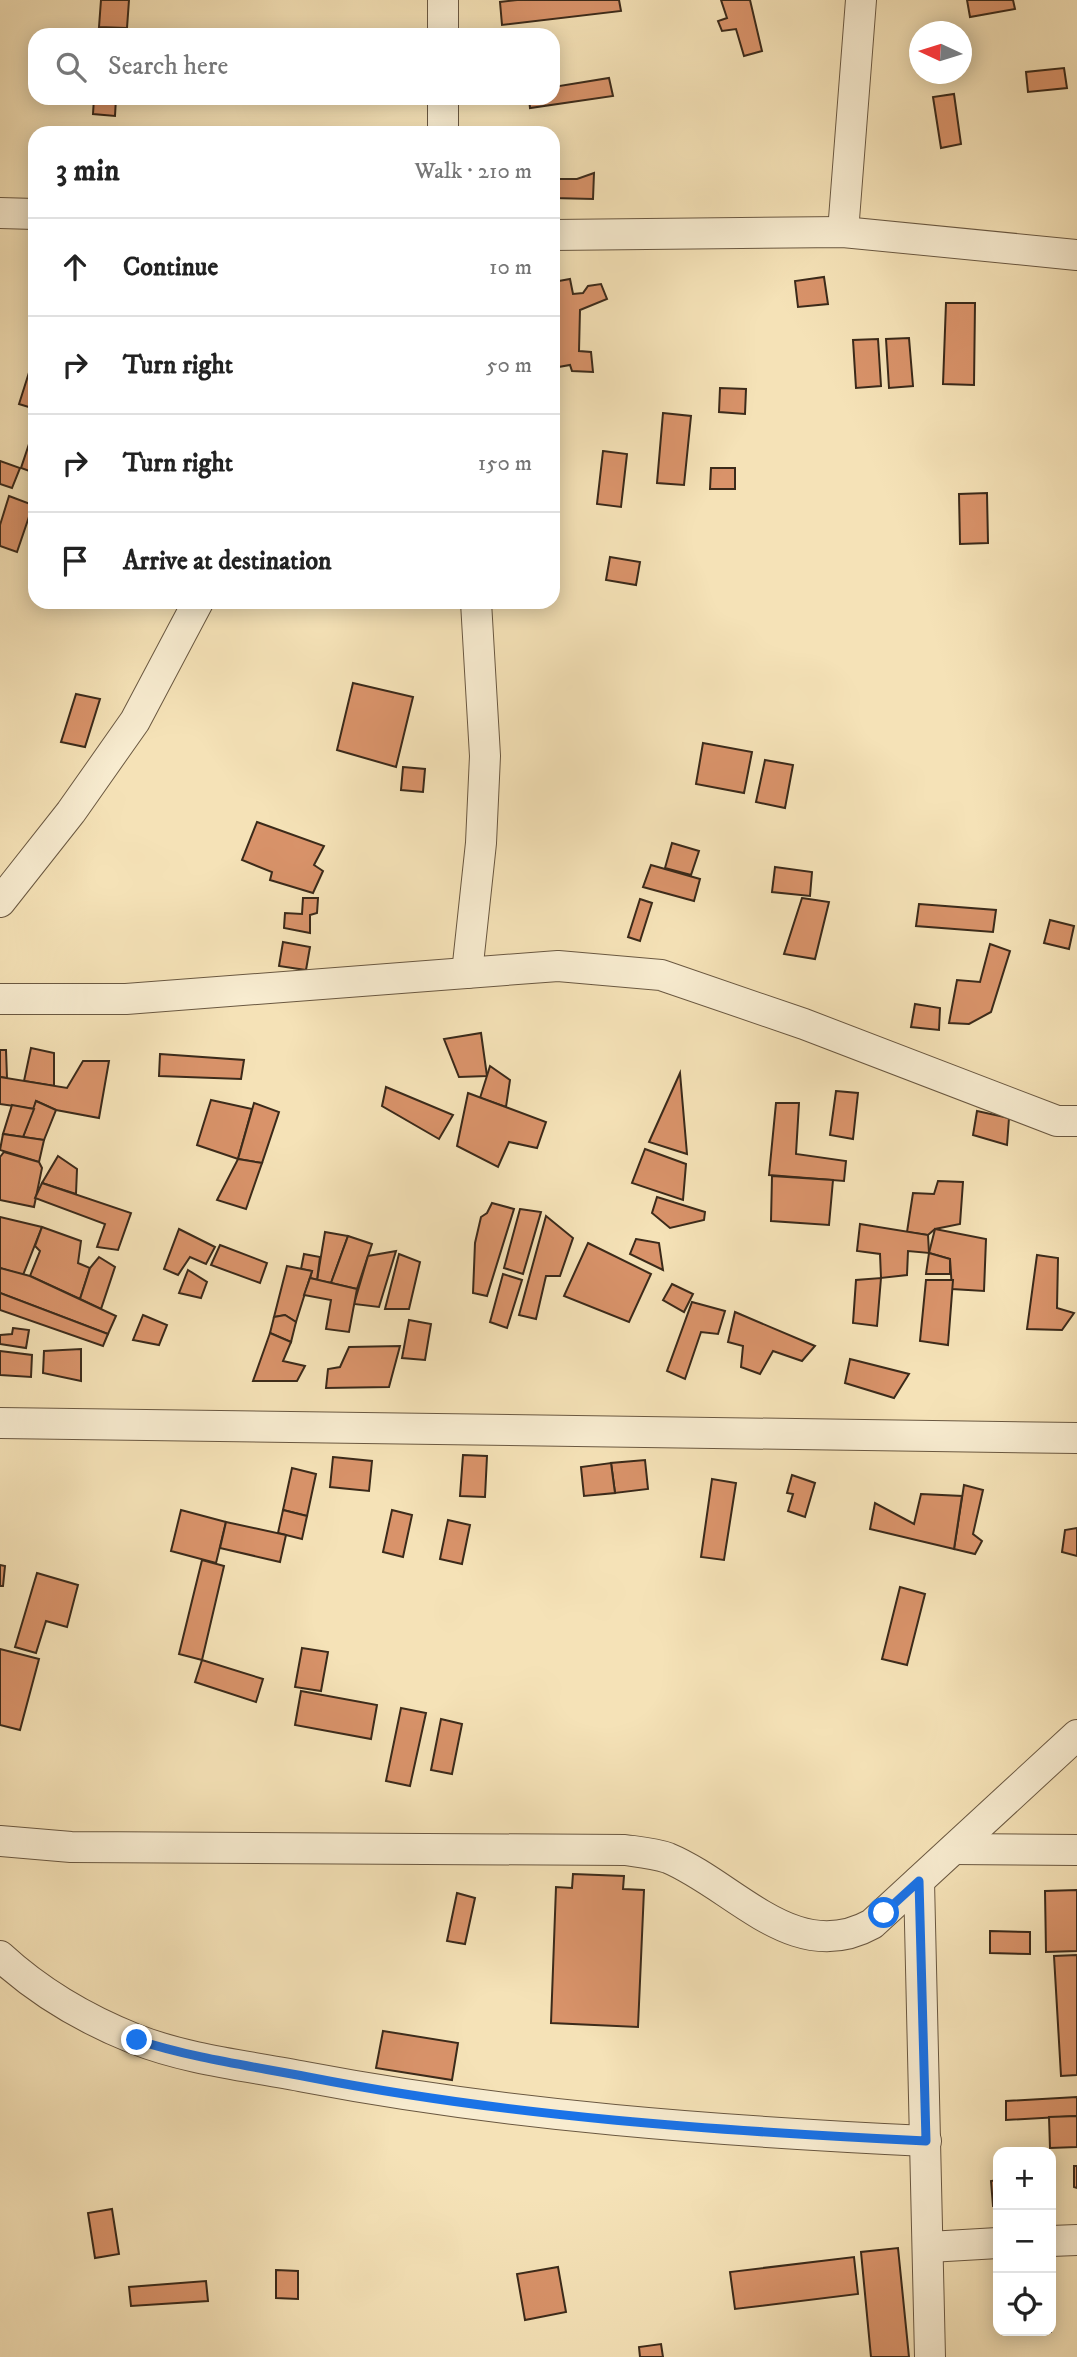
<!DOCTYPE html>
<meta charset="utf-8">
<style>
body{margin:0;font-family:"IM FELL DW Pica",serif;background:#f2f2f2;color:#222}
.controls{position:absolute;right:21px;bottom:21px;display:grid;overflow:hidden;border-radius:14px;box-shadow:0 4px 18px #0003}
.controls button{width:63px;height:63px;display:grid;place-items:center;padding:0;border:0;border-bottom:2px solid #e0e0e0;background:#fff;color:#222;font:35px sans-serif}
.compass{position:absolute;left:909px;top:21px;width:63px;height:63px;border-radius:50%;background:#fff;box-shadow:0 4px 18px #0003;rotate:274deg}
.stop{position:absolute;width:21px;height:21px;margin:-16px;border:5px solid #1a73e8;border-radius:50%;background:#fff}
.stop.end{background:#1a73e8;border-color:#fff;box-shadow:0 2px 7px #0008}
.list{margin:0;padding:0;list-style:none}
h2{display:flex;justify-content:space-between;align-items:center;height:91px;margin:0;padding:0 28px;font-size:30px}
h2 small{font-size:23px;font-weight:400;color:#767676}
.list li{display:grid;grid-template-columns:46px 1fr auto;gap:21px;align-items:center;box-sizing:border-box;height:98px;padding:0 28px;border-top:2px solid #e0e0e0}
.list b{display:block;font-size:26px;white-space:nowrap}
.list em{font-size:23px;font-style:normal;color:#767676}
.icon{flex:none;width:38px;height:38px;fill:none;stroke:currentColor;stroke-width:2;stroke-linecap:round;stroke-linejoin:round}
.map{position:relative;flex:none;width:1077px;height:2357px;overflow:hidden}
.search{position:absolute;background:#fff;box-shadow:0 4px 18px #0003;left:28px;top:28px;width:532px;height:77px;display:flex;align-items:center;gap:18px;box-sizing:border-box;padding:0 24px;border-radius:21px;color:#767676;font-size:26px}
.panel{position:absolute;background:#fff;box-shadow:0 4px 18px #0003;left:28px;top:126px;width:532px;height:483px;border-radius:21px}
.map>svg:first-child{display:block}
.building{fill:#d9936a;stroke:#3b2a1a;stroke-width:2}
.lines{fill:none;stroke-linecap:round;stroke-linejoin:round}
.street-casing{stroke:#6a5841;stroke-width:32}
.street{stroke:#f8ecd0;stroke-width:30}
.route{stroke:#1a73e8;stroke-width:9}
</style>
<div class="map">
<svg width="1077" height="2357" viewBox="0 0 1077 2357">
<rect width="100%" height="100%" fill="#f5e2b7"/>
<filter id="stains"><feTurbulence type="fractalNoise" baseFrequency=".00286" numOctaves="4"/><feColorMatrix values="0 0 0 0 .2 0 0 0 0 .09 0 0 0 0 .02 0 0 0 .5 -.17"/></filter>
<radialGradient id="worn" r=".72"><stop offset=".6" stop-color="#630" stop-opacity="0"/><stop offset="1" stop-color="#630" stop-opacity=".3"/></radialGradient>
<g class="building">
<polygon points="101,0 129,0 127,28 99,27"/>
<polygon points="517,0 619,0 621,11 502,25 500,2"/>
<polygon points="721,0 750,0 762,51 744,56 736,29 722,31 718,21 727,18"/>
<polygon points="967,0 1013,0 1015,9 970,17"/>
<polygon points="94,29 124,32 124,35 93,35"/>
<polygon points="1064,68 1067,88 1028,92 1026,72"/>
<polygon points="609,78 613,96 530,108 529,98 553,98 553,87"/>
<polygon points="954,94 961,144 941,148 933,97"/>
<polygon points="94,98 116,98 115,116 93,114"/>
<polygon points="594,173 593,199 553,198 553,179 577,179"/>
<polygon points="824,277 828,304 798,307 795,281"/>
<polygon points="570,279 573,294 583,293 588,286 601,284 607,299 580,310 579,351 591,352 593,372 572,371 570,365 553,368 553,282"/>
<polygon points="946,303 975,303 974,385 943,384"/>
<polygon points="909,338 913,386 889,388 886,339"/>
<polygon points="878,339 881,386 856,388 853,340"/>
<polygon points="32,363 35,364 35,409 19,404"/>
<polygon points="720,388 746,389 745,414 719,412"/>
<polygon points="663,413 691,416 684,485 657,483"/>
<polygon points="35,426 35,473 21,468"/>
<polygon points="603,451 627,454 621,507 597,504"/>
<polygon points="0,461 20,468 12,488 0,484"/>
<polygon points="711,468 735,468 735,489 710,489"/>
<polygon points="987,493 988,543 960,544 959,494"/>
<polygon points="9,496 33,505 17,552 0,546 0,525"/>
<polygon points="610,557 640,562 636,585 606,580"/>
<polygon points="353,683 413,697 396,767 337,750"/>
<polygon points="76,694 100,699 85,747 61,742"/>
<polygon points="703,743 752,752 744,793 696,784"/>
<polygon points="765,760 793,765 785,808 756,802"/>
<polygon points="403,767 425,769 423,792 401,790"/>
<polygon points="257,822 324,846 314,865 323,871 313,893 270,880 272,872 242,860"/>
<polygon points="672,843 699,851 691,875 665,868"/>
<polygon points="651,865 700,879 694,901 643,887"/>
<polygon points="775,867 812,872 810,896 772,892"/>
<polygon points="303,898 318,898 317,913 310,915 310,933 284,928 285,913 302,914"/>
<polygon points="802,898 829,902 815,959 784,954"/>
<polygon points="640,899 652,903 640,941 628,937"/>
<polygon points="919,904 996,910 993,932 916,926"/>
<polygon points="1050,920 1074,926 1069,949 1044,943"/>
<polygon points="283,942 310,947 306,970 279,966"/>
<polygon points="990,944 1010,951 991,1012 969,1024 949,1023 957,980 980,982"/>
<polygon points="915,1004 940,1008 939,1030 911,1027"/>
<polygon points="481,1033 487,1076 459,1077 444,1039"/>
<polygon points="31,1048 54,1053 54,1086 24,1081"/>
<polygon points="0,1050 6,1050 7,1078 0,1077"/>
<polygon points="160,1054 244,1060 241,1079 159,1076"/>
<polygon points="83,1061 109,1061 99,1118 56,1110 36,1101 34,1109 0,1104 0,1077 67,1088"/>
<polygon points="490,1066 510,1080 506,1107 480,1098"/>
<polygon points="680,1073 687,1154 649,1142"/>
<polygon points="386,1087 453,1115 439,1139 382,1106"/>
<polygon points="836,1091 858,1093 853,1139 830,1135"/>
<polygon points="468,1093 546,1122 537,1148 509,1142 498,1167 457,1146"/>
<polygon points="211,1100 252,1109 238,1159 197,1145"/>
<polygon points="36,1101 56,1110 44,1140 23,1137"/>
<polygon points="254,1103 279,1112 262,1163 238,1159"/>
<polygon points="776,1103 799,1103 796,1154 846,1161 844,1181 769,1175"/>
<polygon points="12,1105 34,1109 23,1137 3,1134"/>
<polygon points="977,1111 1009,1118 1007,1145 973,1135"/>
<polygon points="3,1134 44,1140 39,1162 0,1150"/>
<polygon points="645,1149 686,1164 683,1200 632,1183"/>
<polygon points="4,1152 39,1162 42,1168 34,1207 0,1200 0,1157"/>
<polygon points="58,1156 77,1169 76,1194 42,1183"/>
<polygon points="238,1159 262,1163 246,1209 217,1200"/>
<polygon points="772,1176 833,1180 829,1225 771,1221"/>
<polygon points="938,1181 963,1182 960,1224 935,1229 928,1235 907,1232 913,1193 934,1194"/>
<polygon points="42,1183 131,1213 118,1250 97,1247 105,1224 35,1198"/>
<polygon points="657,1197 705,1212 704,1220 670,1228 652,1213"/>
<polygon points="492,1203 514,1209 487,1296 473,1293 475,1243 481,1217 487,1213"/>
<polygon points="520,1209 541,1212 523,1274 504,1268"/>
<polygon points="546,1216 573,1238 560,1276 546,1276 536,1319 519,1315"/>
<polygon points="0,1217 42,1227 23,1275 0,1268"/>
<polygon points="860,1224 928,1235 929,1253 908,1251 907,1275 881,1278 880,1254 857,1251"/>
<polygon points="42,1227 81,1241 78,1263 90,1268 80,1299 30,1276 40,1251 35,1246"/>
<polygon points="179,1229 215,1247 206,1264 190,1257 178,1275 164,1269"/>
<polygon points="935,1229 986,1239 984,1291 952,1289 950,1259 929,1253"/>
<polygon points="325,1232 348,1236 331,1283 317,1280"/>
<polygon points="348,1236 372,1244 357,1289 331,1283"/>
<polygon points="636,1239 659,1243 663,1270 630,1254"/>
<polygon points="588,1243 651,1274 629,1322 564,1296"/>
<polygon points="220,1245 267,1263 260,1283 211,1265"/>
<polygon points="396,1251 379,1307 354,1304 368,1256"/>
<polygon points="929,1253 950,1259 950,1274 926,1274"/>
<polygon points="304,1254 320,1257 317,1280 310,1278 312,1271 301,1269"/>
<polygon points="399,1254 420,1262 409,1309 385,1309"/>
<polygon points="1037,1255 1058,1258 1057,1308 1074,1313 1062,1330 1027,1329"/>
<polygon points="99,1257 115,1267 101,1309 80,1299 90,1268"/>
<polygon points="287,1266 312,1271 296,1322 285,1315 274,1317"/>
<polygon points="0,1268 30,1276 116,1316 108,1334 0,1293"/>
<polygon points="188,1270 207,1282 201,1298 179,1293"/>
<polygon points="503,1274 522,1280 507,1328 490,1322"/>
<polygon points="310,1278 357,1289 349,1332 326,1329 331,1300 304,1295"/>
<polygon points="881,1278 877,1326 853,1323 856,1280"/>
<polygon points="926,1280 953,1280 948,1345 920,1341"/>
<polygon points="672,1284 693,1294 684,1312 663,1300"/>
<polygon points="0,1293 108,1334 103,1346 0,1310"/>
<polygon points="692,1302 725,1311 718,1334 701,1332 685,1379 667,1371"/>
<polygon points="735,1312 815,1346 802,1361 773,1351 760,1374 741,1367 743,1346 728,1342"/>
<polygon points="143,1315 167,1325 159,1345 133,1340"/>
<polygon points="285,1315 296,1322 291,1342 270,1333 274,1317"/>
<polygon points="409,1320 431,1324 425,1360 402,1358"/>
<polygon points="13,1328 29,1330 26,1348 0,1344 0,1335 12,1334"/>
<polygon points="270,1333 291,1342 283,1361 305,1366 297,1381 253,1381"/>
<polygon points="400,1346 389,1387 326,1388 328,1369 340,1367 349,1347"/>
<polygon points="81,1349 81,1381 43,1373 44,1351"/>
<polygon points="0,1351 32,1355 31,1377 0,1375"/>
<polygon points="850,1359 909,1374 894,1398 845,1383"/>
<polygon points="463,1455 487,1456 485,1497 460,1496"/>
<polygon points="333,1457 372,1461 369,1491 330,1487"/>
<polygon points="645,1460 648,1489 615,1493 611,1463"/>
<polygon points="611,1463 615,1493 584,1496 581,1467"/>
<polygon points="292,1468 316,1474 307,1516 283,1510"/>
<polygon points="792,1475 815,1483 805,1517 788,1511 793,1494 787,1493"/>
<polygon points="712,1479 736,1483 724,1560 701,1557"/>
<polygon points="964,1485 983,1490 973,1534 982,1541 975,1554 954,1549"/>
<polygon points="921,1494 962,1496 954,1549 870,1529 875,1503 914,1524"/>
<polygon points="181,1510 226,1522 216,1563 171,1551"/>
<polygon points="283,1510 307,1516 302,1539 278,1533"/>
<polygon points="392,1510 412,1515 403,1557 383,1552"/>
<polygon points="448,1520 470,1525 462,1564 440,1559"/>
<polygon points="226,1522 286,1535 280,1562 220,1548"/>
<polygon points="1077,1528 1077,1556 1062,1552 1065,1530"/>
<polygon points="202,1560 224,1566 202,1660 179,1654"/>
<polygon points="0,1565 5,1566 3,1586 0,1586"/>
<polygon points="37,1573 78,1585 67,1627 46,1621 36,1653 15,1647"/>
<polygon points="900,1587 925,1594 907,1665 882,1659"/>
<polygon points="302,1648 328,1652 321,1691 295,1687"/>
<polygon points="0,1649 39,1659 20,1730 0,1725"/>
<polygon points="202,1660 263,1679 256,1702 195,1682"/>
<polygon points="301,1691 377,1705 371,1739 295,1725"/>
<polygon points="401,1708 426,1713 410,1786 386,1781"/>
<polygon points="441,1719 462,1724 452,1774 431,1770"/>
<polygon points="573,1874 624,1876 623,1889 644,1890 638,2027 551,2023 556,1887 572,1888"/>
<polygon points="1077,1890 1077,1951 1046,1952 1045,1891"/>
<polygon points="457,1893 475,1898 465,1944 447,1941"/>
<polygon points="990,1931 1030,1932 1030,1954 990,1953"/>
<polygon points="1077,1955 1077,2075 1061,2076 1054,1956"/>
<polygon points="383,2031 458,2043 452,2080 376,2068"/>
<polygon points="1077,2097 1077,2116 1006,2120 1006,2101"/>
<polygon points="1077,2116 1077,2147 1050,2148 1049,2117"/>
<polygon points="1074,2166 1077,2166 1077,2188 1074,2187"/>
<polygon points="998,2180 998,2206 993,2206 991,2181"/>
<polygon points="112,2209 119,2254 95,2258 88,2213"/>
<polygon points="898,2248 909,2357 871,2357 861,2252"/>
<polygon points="854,2257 858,2294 735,2309 730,2272"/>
<polygon points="558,2267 566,2312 525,2320 517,2274"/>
<polygon points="276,2270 298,2271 298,2299 276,2298"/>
<polygon points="206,2281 208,2301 131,2306 129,2287"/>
<polygon points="1051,2320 1051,2332 1019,2333 1019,2331 1051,2331"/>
<polygon points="661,2344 663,2357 640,2357 639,2347"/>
</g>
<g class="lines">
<defs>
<g id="street">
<polyline points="443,35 443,0"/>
<polyline points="443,133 443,98"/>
<polyline points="0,213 35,214"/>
<polyline points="843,232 861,0"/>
<polyline points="553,235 843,232 1077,255"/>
<polyline points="0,902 71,812 135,721 198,602"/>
<polyline points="467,973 481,843 485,756 476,602"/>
<polyline points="0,999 126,999 558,966 661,975 804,1024 1057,1121 1077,1121"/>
<polyline points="0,1423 1077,1438"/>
<path d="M0,1841L71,1847L625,1850C640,1852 654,1853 668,1858C735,1886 795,1967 872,1924L1077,1735"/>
<polyline points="954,1849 1077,1850"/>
<polyline points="919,1881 930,2357"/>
<path d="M0,1956C39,1992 85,2019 135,2039C188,2060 249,2066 305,2077C510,2116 718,2131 926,2141"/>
<polyline points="1051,2241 1077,2240"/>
<polyline points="929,2247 998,2243"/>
</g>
</defs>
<use href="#street" class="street-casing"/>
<use href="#street" class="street"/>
</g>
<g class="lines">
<path class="route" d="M137,2040C192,2058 251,2066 308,2077C512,2117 719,2131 926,2141L919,1881L884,1913"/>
</g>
<rect width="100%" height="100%" filter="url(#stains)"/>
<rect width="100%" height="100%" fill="url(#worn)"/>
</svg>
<div class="controls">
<button>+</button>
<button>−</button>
<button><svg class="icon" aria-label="locate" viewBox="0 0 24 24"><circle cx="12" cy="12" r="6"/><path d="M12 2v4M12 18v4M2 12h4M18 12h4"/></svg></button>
</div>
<svg class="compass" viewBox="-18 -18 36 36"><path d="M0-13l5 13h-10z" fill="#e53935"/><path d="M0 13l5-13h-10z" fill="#767676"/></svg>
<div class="stop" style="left:884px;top:1913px"></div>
<div class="stop end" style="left:137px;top:2040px"></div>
<div class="search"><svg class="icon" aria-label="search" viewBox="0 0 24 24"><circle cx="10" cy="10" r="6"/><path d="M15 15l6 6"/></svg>Search here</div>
<section class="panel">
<h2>3 min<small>Walk · 210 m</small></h2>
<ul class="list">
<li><svg class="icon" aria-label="ahead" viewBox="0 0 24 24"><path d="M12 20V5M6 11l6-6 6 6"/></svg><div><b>Continue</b></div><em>10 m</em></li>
<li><svg class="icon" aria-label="right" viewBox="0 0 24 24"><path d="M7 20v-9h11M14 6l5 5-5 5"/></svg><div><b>Turn right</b></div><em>50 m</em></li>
<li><svg class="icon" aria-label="right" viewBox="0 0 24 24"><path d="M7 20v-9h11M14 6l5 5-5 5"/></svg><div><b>Turn right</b></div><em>150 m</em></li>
<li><svg class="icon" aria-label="arrive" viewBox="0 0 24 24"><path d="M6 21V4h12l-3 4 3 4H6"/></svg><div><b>Arrive at destination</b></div></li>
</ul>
</section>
</div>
